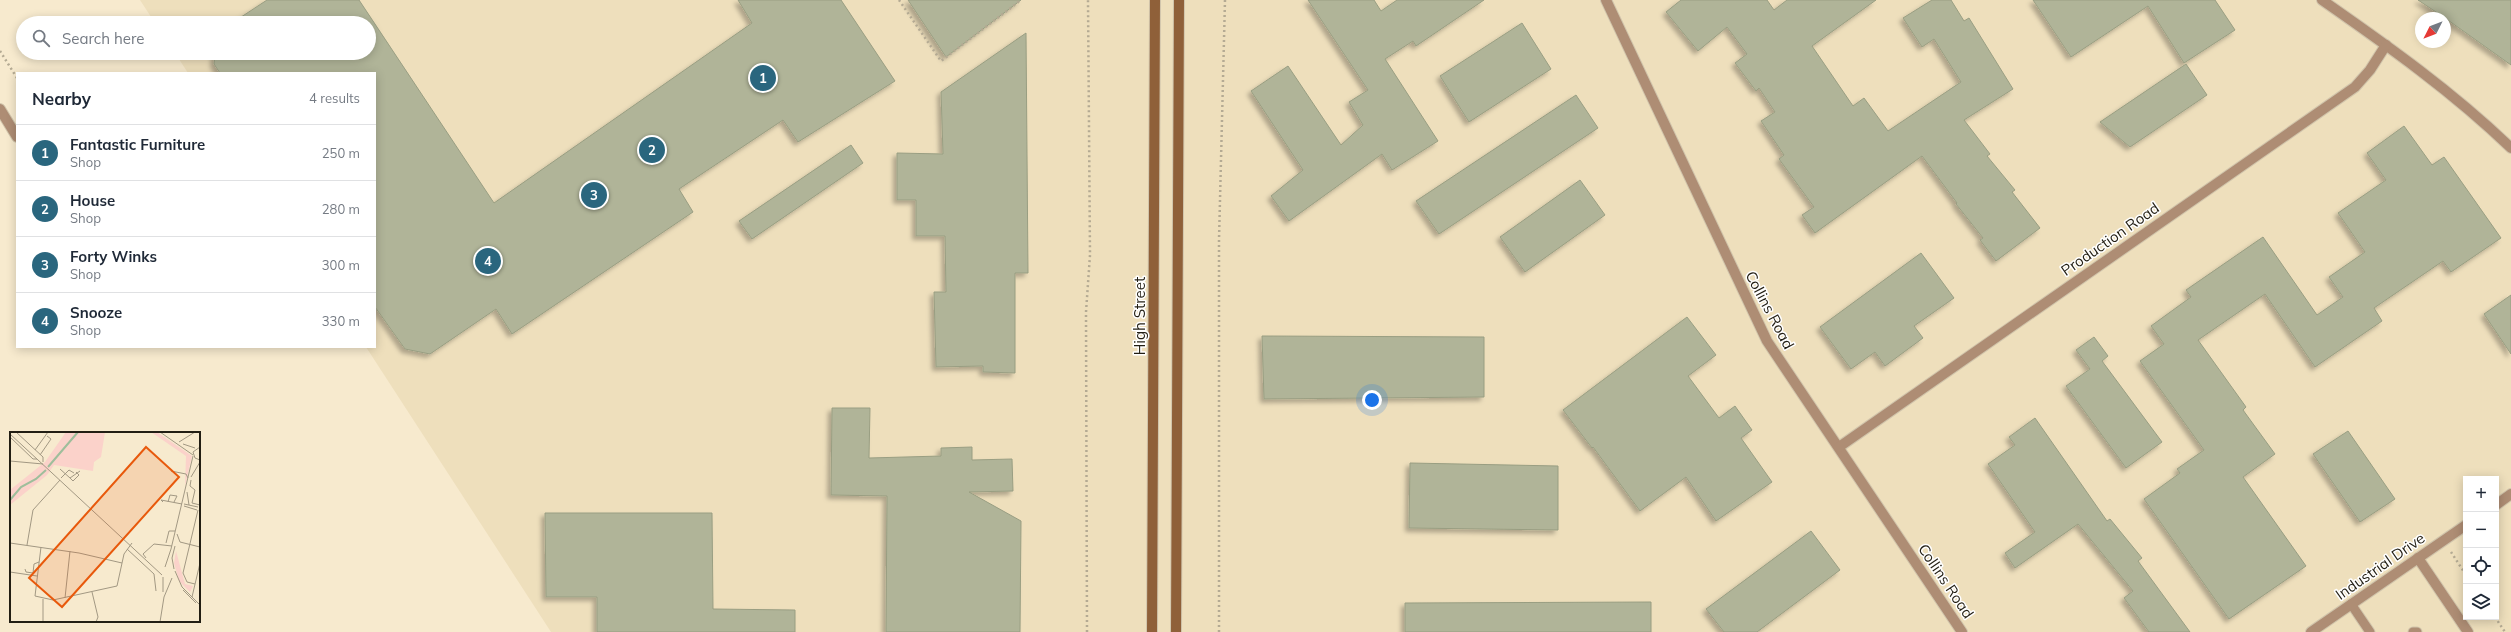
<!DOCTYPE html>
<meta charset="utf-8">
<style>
body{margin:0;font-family:Mulish,sans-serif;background:#f2f2f3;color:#1f2937}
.controls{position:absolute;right:12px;bottom:12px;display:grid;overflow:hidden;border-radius:0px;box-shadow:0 2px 10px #0003}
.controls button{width:36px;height:36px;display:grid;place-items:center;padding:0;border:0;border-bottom:1px solid #e0e1e3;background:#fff;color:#1f2937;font:20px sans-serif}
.compass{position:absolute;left:2415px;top:12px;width:36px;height:36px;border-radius:50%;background:#fff;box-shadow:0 2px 10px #0003;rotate:228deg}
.you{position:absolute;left:1372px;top:400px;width:14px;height:14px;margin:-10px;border:3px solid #fff;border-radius:50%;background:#1a73e8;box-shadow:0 0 0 6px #1a73e833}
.badge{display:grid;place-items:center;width:26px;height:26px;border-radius:50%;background:#2a667e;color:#fff;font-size:13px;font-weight:700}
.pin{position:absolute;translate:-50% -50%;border:2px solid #fff;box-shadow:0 1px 4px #0006}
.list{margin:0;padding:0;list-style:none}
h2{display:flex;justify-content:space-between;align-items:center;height:52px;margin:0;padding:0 16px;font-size:17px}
h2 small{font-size:13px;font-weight:400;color:#747a83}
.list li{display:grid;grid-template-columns:26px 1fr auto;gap:12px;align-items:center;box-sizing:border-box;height:56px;padding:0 16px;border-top:1px solid #e0e1e3}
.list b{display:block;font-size:15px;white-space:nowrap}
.list p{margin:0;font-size:13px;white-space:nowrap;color:#747a83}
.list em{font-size:13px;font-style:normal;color:#747a83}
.icon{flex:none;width:22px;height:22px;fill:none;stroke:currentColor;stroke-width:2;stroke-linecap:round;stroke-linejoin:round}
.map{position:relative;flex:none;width:2511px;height:632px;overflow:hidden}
.search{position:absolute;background:#fff;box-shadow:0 2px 10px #0003;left:16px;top:16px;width:360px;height:44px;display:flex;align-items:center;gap:10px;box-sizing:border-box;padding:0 14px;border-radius:22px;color:#747a83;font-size:15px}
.panel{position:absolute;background:#fff;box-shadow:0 2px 10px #0003;left:16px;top:72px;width:360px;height:276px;border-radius:0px}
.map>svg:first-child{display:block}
.built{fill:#eedfbc;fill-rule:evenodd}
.building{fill:#b0b498;stroke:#999e82;filter:url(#shadow)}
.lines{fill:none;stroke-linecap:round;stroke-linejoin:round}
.lane-casing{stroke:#d1c5ac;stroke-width:11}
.street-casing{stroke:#d1c5ac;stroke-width:12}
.secondary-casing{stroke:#d1c5ac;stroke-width:12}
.path{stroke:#b4aa93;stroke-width:2.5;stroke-dasharray:2 3;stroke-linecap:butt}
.lane{stroke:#ae8d74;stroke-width:9}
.street{stroke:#ae8d74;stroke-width:10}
.secondary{stroke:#8f6039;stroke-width:10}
.labels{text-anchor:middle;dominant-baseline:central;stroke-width:3;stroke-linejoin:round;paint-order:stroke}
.street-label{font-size:15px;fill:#221e13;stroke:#fff}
.inset-river{fill:none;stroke:#9ebe9b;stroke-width:2}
.inset-road{fill:none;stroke:#a29883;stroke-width:1}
.view{fill:#e8590c;fill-opacity:0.15;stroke:#e8590c;stroke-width:2}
.inset-edge{fill:none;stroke:#221e13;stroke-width:2}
</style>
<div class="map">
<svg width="2511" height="632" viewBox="0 0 2511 632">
<defs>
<filter id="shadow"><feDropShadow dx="-3.5" dy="3.5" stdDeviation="2" flood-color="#0004"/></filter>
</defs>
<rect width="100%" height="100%" fill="#f7eace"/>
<path class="built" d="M140,0H2511V632H551L366,347H375V73H188L175,53H369V23H155ZM2421,18H2445V42H2421ZM2466,479H2496V617H2466Z"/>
<g class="building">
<polygon points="267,0 359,0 494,203 752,23 738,0 841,0 895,81 798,142 783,120 679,189 693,212 512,334 496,309 430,354 405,349 375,307 375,73 220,73 214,64 215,53 369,53 369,23 232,23"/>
<polygon points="908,0 1021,0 946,57"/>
<polygon points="1308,0 1374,0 1381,11 1397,0 1484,0 1416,46 1413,41 1385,59 1438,141 1392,170 1382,154 1289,221 1271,196 1303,170 1251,91 1288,66 1341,145 1363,125 1349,102 1368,90"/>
<polygon points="1681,0 1767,0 1774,10 1787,0 1876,0 1812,46 1853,106 1864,98 1888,131 1961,82 1934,39 1922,47 1903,18 1932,0 1951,0 1964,21 1969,18 2013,89 1964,120 1990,154 1987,156 2015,190 2012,192 2040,228 1996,261 1980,240 1983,238 1956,204 1957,203 1922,156 1815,233 1802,215 1814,207 1779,159 1784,155 1761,121 1775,112 1759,88 1756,91 1735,63 1747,54 1727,27 1698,51 1666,12"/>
<polygon points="2033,0 2215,0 2235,30 2184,63 2148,6 2071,57"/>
<polygon points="2418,0 2511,0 2511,65 2445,18"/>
<polygon points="1522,23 1551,69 1469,122 1440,76"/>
<polygon points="1026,33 1028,273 1015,273 1015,373 983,372 983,366 936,367 934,292 946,292 945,236 916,236 916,200 897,200 897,153 943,154 941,92"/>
<polygon points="2186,64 2207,95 2130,147 2100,122"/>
<polygon points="1576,95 1598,128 1439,234 1416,201"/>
<polygon points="2404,126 2432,165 2444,157 2501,238 2451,272 2443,261 2374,308 2382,321 2315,367 2265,294 2198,340 2246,407 2243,410 2275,454 2243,477 2306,566 2229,619 2144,499 2180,473 2177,469 2204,450 2140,361 2164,344 2151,326 2191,297 2186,290 2263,237 2317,315 2343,297 2329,277 2365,252 2338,213 2386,180 2367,153"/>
<polygon points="851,145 863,163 752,239 739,221"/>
<polygon points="1580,180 1605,215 1525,272 1500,237"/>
<polygon points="1921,253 1954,298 1914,326 1923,338 1885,366 1875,352 1851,369 1820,327"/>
<polygon points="2511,295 2511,354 2484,314"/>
<polygon points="1687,317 1716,355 1688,376 1719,418 1735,406 1752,430 1741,438 1772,482 1716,521 1686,477 1640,511 1593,447 1592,448 1563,410"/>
<polygon points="1262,336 1484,337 1484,397 1264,399"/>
<polygon points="2094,337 2108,356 2102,361 2162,442 2126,468 2066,386 2090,369 2076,350"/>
<polygon points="832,408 870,408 869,458 941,456 941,448 972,447 972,460 1012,459 1013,491 969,492 1021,521 1020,632 886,632 887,496 831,495"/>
<polygon points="2035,418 2107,521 2110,519 2142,558 2138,561 2190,632 2149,632 2124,598 2133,591 2078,524 2015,568 2005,553 2035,532 1988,464 2015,445 2009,437"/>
<polygon points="2348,431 2395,499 2360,522 2313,454"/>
<polygon points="1410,463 1558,466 1558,530 1409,528"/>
<polygon points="545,513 712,513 713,609 795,610 795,632 597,632 597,597 546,597"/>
<polygon points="1811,531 1840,570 1757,632 1724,632 1706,609"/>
<polygon points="1651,602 1651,632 1405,632 1405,603"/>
</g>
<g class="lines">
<defs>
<g id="lane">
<polyline points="2351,604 2370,632"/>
<polyline points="2413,632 2417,632"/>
</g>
<g id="street">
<polyline points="1606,0 1767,341 1962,632"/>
<path d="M2322,0C2388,46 2453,92 2511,148"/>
<polyline points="0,109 17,137"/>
<polyline points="1839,447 2355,87 2370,70 2386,45"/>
<polyline points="2496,505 2511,494"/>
<polyline points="2418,558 2468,632"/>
<polyline points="2311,632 2466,525"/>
</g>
<g id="secondary">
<polyline points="1152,632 1155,0"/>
<polyline points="1176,632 1179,0"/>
</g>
</defs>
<use href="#lane" class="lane-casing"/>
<use href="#street" class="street-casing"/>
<use href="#secondary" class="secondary-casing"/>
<g class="path">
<polyline points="899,0 941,61 1021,0"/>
<polyline points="0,51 17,78"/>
<polyline points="2451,552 2466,575"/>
<polyline points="2495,617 2505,632"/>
<polyline points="1087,632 1086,312 1090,255 1088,0"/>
<polyline points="1219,632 1219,240 1225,0"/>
</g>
<use href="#lane" class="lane"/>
<use href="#street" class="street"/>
<use href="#secondary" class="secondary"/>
</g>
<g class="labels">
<g class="street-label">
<text transform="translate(2110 239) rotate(-35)">Production Road</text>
<text transform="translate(1770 310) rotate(62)">Collins Road</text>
<text transform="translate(1139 316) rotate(-90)">High Street</text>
<text transform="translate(2380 566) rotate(-35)">Industrial Drive</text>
<text transform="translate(1946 581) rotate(56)">Collins Road</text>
</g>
</g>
<g transform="translate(10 432)">
<rect width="190" height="190" fill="#f7eace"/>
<path d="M56,0H95L91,25L84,30L83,39L44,33L37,43L0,73V58L35,30ZM141,0H147L182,24L175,54L176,24ZM166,119L175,152L183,154L180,160L169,149L164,131Z" fill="#fbd2ca"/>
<path class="inset-river" d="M38,35L68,0M0,68L11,55L26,47L36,38"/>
<path class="inset-road" d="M6,0L33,25V30M150,0L183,23M0,2L152,143M0,5L23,27H27M169,10L185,0M173,12L185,16M190,15L183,20L185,26L190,28M25,18L38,0M30,23L41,7L37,4M0,29L33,32M50,37L60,46L70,39M161,39L176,42L178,46M181,45L190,30M51,46L59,38L64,41M60,46L63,49L69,43L66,40M181,48L180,54L185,58L182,71L190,73M177,60L179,73M153,70L151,68L172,72M158,70L160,63L167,64L164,70M174,72L188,75M174,74L187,78M167,102L170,110L190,115M0,111L69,121L112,131M156,111L159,99H165M17,113L23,78L50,48M31,115L25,164L43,168L107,154L114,122L122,111M117,117L144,142L146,159M136,126L133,122L144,112L162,114M155,135L161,117L183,24M15,137L16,140L23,141L24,132L29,130M164,137L162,126L165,114M165,139L172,155L190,173M0,140L27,144M185,152L177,150L173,141L188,78M173,158L186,171M82,160L88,185L86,190M153,160V145M182,165L190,131M55,166L60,119M33,190V167M150,190L154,165L162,146"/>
<path class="view" d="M136,15L169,45L52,175L19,146Z"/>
<rect width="190" height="190" class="inset-edge"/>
</g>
</svg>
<div class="controls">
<button>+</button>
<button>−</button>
<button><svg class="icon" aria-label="locate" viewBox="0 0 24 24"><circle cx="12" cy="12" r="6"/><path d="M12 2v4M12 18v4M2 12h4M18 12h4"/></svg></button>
<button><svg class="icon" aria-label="layers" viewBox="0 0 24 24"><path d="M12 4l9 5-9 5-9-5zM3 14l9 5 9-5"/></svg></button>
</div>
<svg class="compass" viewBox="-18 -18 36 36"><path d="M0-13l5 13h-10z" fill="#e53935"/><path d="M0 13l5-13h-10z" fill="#747a83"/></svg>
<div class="you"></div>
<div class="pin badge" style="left:763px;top:78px">1</div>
<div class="pin badge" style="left:652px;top:150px">2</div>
<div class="pin badge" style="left:594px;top:195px">3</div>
<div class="pin badge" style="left:488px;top:261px">4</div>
<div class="search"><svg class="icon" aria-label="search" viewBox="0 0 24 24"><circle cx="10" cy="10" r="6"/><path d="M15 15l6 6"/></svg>Search here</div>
<section class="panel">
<h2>Nearby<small>4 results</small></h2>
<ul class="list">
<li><span class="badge">1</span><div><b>Fantastic Furniture</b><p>Shop</p></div><em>250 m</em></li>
<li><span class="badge">2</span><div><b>House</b><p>Shop</p></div><em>280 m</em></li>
<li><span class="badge">3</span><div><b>Forty Winks</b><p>Shop</p></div><em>300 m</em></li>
<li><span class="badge">4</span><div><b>Snooze</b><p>Shop</p></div><em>330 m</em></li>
</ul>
</section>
</div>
